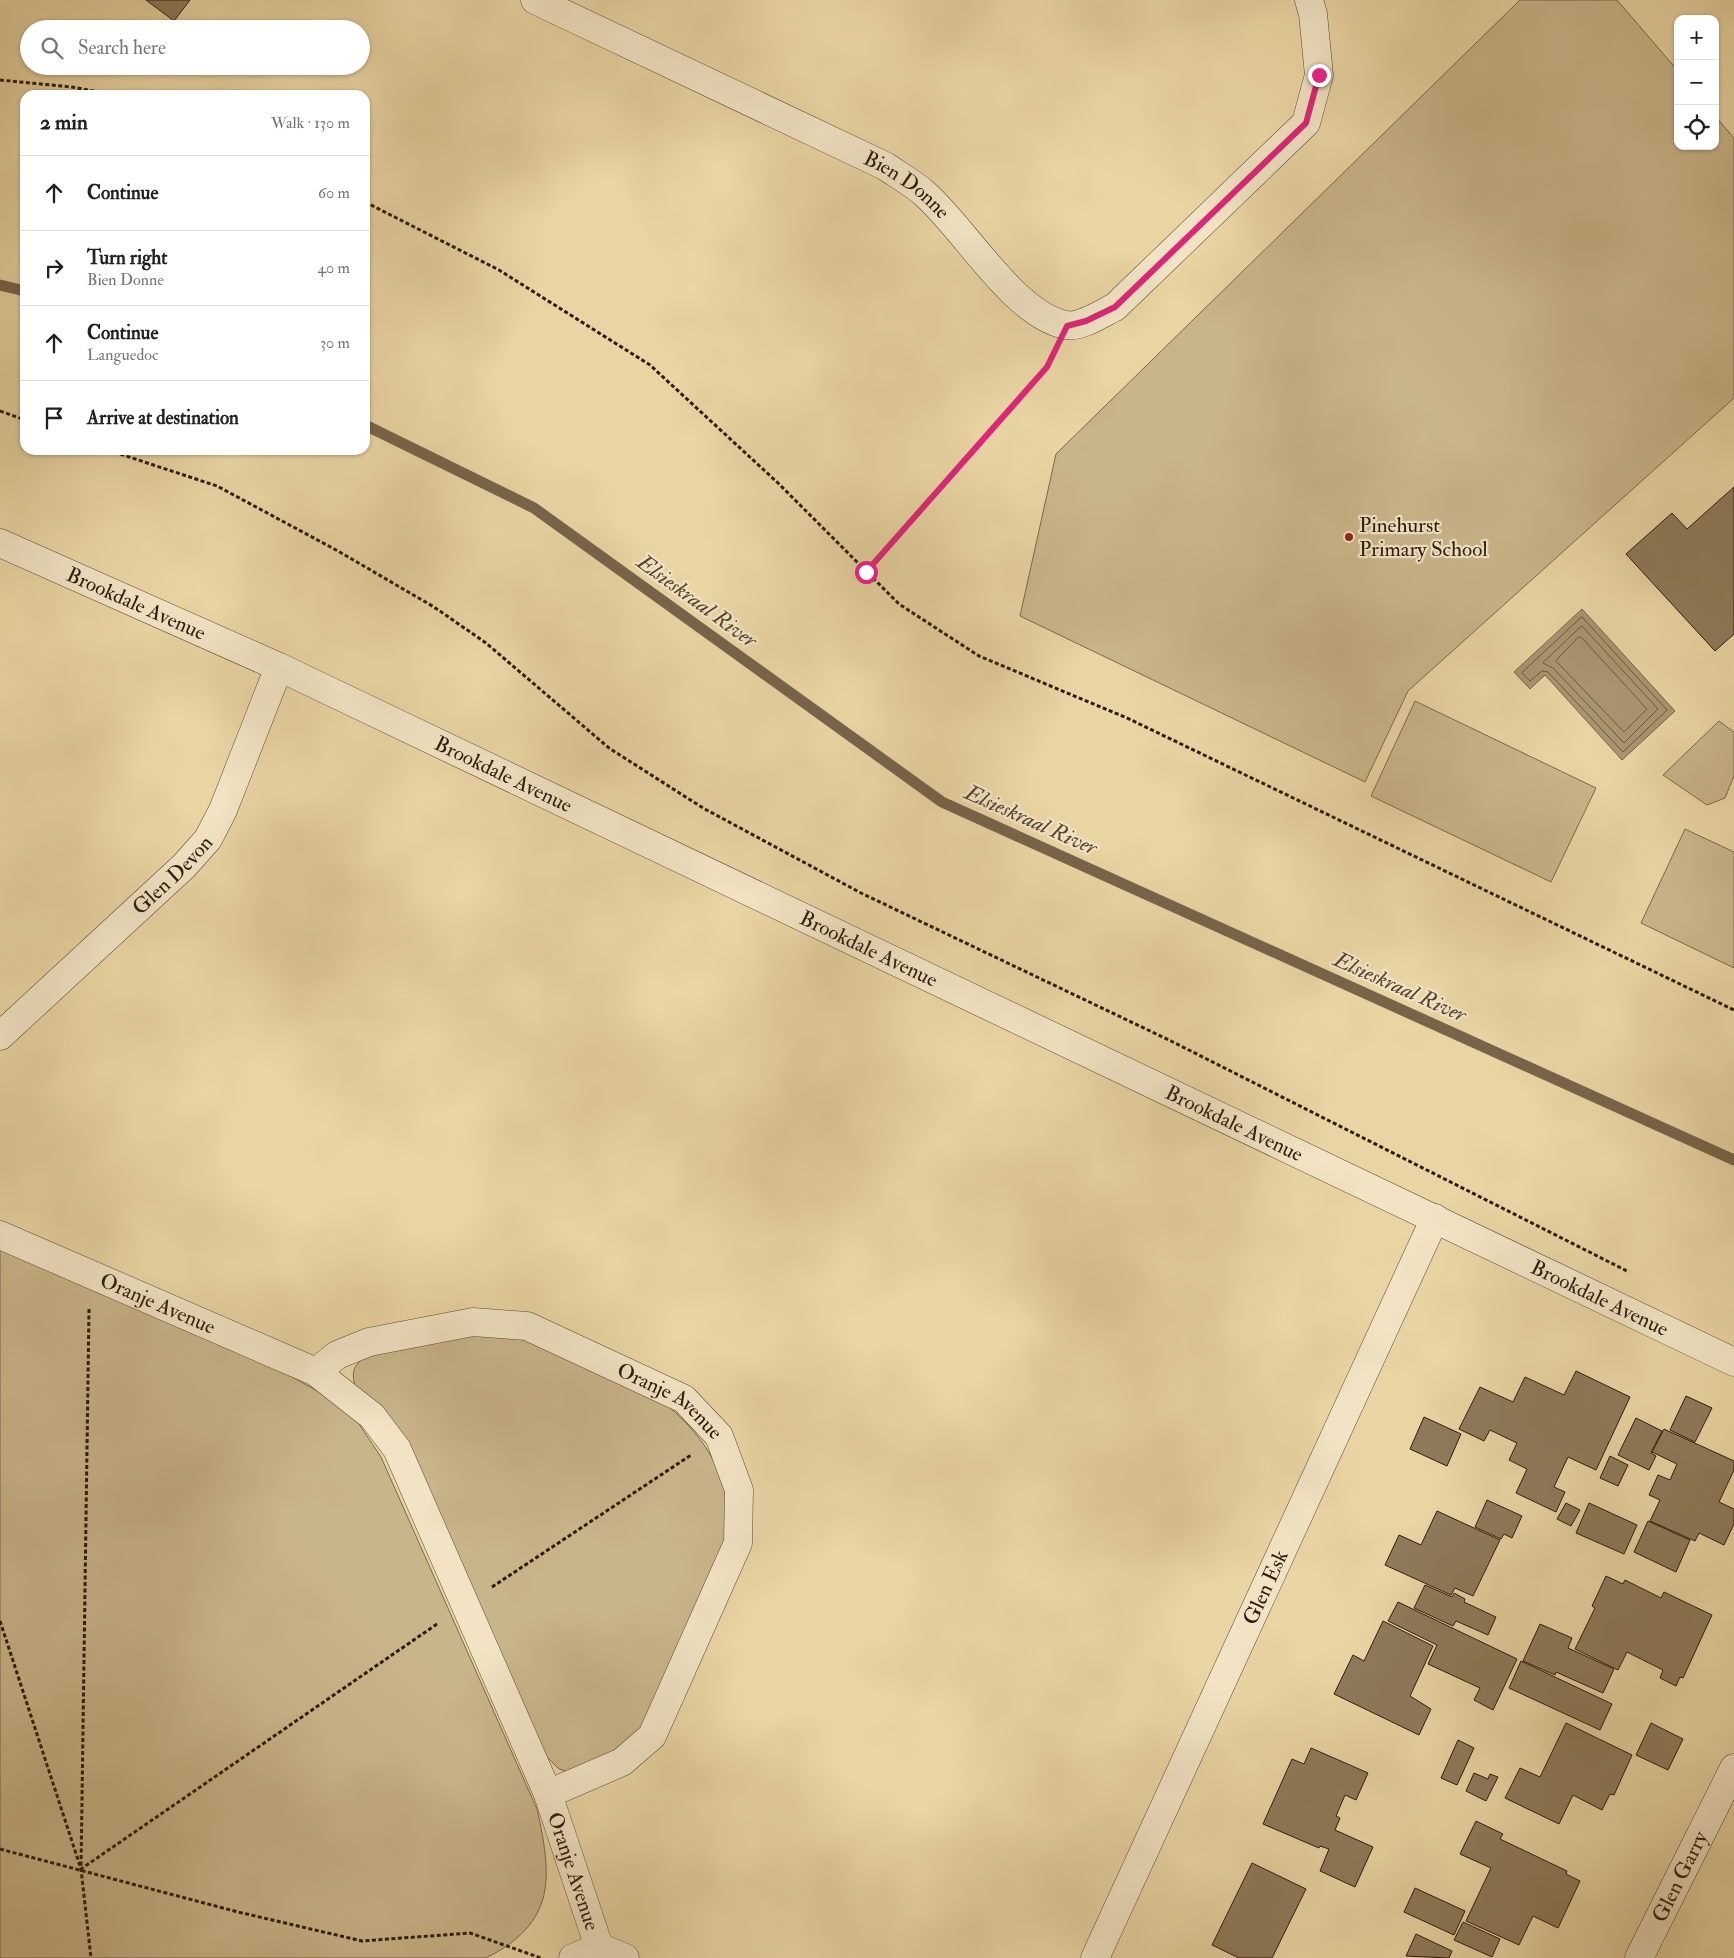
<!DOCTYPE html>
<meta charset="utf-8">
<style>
body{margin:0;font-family:"IM FELL Double Pica",serif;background:#f2f2f2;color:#202124}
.controls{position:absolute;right:15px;top:15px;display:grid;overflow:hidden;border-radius:10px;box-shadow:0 1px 4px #0004}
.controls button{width:45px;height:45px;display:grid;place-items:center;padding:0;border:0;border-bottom:1px solid #e0e0e0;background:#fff;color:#202124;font:25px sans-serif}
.stop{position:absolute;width:15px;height:15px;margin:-11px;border:4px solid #db2777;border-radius:50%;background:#fff}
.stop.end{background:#db2777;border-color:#fff;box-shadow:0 1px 5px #0008}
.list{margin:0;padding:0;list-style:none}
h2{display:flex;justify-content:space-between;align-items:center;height:65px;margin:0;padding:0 20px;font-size:21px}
h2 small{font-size:16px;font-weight:400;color:#757577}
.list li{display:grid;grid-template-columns:32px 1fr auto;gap:15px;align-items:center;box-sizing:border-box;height:75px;padding:0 20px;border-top:1px solid #e0e0e0}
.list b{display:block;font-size:19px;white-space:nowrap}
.list p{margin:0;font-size:16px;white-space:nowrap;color:#757577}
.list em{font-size:16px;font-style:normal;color:#757577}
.icon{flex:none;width:28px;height:28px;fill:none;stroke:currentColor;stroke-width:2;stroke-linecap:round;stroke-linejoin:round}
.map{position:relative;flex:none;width:1734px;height:1958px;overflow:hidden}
.search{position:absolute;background:#fff;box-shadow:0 1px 4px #0004;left:20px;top:20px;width:350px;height:55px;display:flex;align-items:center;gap:12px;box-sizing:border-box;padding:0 18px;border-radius:28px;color:#757577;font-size:19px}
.panel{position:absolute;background:#fff;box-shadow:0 1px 4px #0004;left:20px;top:90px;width:350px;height:365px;border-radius:15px}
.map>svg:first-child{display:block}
.green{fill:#c9b58a;stroke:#7a684c}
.water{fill:#a99570;stroke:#776449}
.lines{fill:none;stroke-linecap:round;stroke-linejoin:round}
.shore{stroke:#6a583f;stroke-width:1}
.stream{stroke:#776449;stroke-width:11}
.building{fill:#8e7b5b;stroke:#2c1b0e}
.minor-casing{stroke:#5b4933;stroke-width:29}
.path{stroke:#2c1b0e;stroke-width:3;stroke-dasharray:4 2.5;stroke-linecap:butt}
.minor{stroke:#f1e3c3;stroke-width:28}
.route{stroke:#db2777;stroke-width:6}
.poi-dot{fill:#8f2418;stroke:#f1e3c3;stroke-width:2}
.labels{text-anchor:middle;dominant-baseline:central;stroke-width:4.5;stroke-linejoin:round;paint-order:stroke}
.street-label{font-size:21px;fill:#2c1b0e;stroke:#f1e3c3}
.poi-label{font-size:21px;fill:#2c1b0e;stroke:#f1e3c3;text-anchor:start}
.water-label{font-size:22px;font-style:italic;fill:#584630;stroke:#f1e3c3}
</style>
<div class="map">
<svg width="1734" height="1958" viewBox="0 0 1734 1958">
<rect width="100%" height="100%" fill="#e9d4a3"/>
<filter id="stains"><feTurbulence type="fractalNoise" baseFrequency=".004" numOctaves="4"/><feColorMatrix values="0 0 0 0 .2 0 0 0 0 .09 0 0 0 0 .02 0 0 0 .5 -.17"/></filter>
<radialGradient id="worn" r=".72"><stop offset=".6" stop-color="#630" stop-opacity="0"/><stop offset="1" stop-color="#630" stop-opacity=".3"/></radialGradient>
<g class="green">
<polygon points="1520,0 1617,0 1678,71 1678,146 1715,146 1715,116 1734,138 1734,398 1408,691 1365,782 1020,616 1056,454"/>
<polygon points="1415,701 1596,788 1551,882 1371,796"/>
<polygon points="1719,721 1734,732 1734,776 1725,798 1707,805 1663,775"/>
<polygon points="1685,829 1734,852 1734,968 1641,923"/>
<path d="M0,1248L287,1374L328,1397L355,1418L381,1457L537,1809C552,1877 557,1922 486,1958H0Z"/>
<path d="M522,1335L668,1406C708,1440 731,1479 728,1532L644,1731L610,1760L572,1773L559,1769L545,1755L357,1393C355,1385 352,1378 354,1370C360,1350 410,1339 429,1336C454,1332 495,1335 522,1335Z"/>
</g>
<polygon class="water" points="1582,609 1675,711 1622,760 1545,675 1530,689 1514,672"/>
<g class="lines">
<g class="shore">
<polygon points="1582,617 1667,710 1623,752 1548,672 1542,671 1530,681 1522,673"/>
<polygon points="1582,626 1658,709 1624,743 1553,668 1543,663"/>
<polygon points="1579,637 1582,638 1647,709 1624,732 1556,661"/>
</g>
<g class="stream">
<polyline points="0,285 25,291"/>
<polyline points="365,425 534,508 942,802 1734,1160"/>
</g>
</g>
<g class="building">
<polygon points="146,0 190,0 174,21"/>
<polygon points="1734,487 1734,634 1715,651 1626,554 1672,513 1687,529"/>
<polygon points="1576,1371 1630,1397 1596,1470 1568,1457 1554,1487 1565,1492 1556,1512 1516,1493 1527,1469 1509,1460 1517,1443 1490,1430 1484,1441 1459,1429 1480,1387 1513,1402 1525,1377 1564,1395"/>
<polygon points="1686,1396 1712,1408 1695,1442 1670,1430"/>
<polygon points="1424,1417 1461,1434 1447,1466 1410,1449"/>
<polygon points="1636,1418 1662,1431 1651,1453 1656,1456 1649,1470 1618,1455"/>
<polygon points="1664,1429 1734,1461 1734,1470 1719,1502 1734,1509 1734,1524 1724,1545 1699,1533 1695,1541 1650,1521 1660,1500 1649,1495 1658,1475 1670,1480 1677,1464 1652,1452"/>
<polygon points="1610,1456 1628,1465 1618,1486 1600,1478"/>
<polygon points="1487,1500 1522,1516 1512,1538 1504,1534 1501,1539 1475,1527"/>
<polygon points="1566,1503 1580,1510 1571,1526 1557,1519"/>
<polygon points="1589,1503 1637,1525 1624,1554 1576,1533"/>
<polygon points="1437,1511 1500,1540 1473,1596 1455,1588 1451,1595 1385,1565 1399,1535 1421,1545"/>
<polygon points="1648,1521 1690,1540 1676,1572 1634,1552"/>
<polygon points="1606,1576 1623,1584 1625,1580 1661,1598 1664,1592 1712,1615 1683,1678 1680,1677 1676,1686 1660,1678 1663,1670 1627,1652 1618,1670 1575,1649 1595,1608 1592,1606"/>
<polygon points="1425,1585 1452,1597 1454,1593 1465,1599 1464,1602 1496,1617 1488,1635 1456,1621 1453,1626 1414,1608"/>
<polygon points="1398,1602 1517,1659 1493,1710 1474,1700 1480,1688 1428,1664 1437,1645 1388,1621"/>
<polygon points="1383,1621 1433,1646 1410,1696 1431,1709 1419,1735 1334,1694 1353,1655 1364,1661"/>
<polygon points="1540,1624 1572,1638 1568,1648 1614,1669 1603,1693 1556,1672 1555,1675 1523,1661"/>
<polygon points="1521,1661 1612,1704 1600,1730 1509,1688"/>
<polygon points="1566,1723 1632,1755 1614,1795 1610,1794 1602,1810 1573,1795 1559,1824 1505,1798 1520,1768 1540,1777"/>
<polygon points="1651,1723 1683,1739 1668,1770 1636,1755"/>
<polygon points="1458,1740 1474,1748 1457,1785 1441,1778"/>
<polygon points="1311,1748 1368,1773 1356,1800 1345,1795 1336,1816 1340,1818 1335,1830 1373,1847 1355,1887 1320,1871 1329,1849 1320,1846 1319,1848 1263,1824 1292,1759 1304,1764"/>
<polygon points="1474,1773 1488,1779 1490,1774 1498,1777 1486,1801 1466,1791"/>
<polygon points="1476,1821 1503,1834 1500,1839 1567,1871 1566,1874 1580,1881 1558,1928 1533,1916 1519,1945 1466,1921 1491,1868 1460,1854"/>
<polygon points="1252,1863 1306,1889 1272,1958 1239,1958 1212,1945"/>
<polygon points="1415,1888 1465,1911 1454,1935 1404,1912"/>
<polygon points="1463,1922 1500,1939 1492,1957 1454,1940"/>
<polygon points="1416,1934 1452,1951 1449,1958 1406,1956"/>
</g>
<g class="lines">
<defs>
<g id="minor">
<path id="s1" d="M535,0L885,166C898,175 913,183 925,194C965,229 1014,315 1066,325C1081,328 1102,313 1115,307L1306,123L1319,75L1313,14L1309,0"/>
<path id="s2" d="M0,543L279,667L1734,1362"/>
<path id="s3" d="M0,1036L184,866L208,839L223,810L279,667"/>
<path id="s4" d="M0,1235L316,1372L372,1416L397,1449L548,1794L599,1947"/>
<path id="s5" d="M316,1372L337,1355L369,1342L473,1322L527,1326L684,1399L719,1436L739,1490L738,1543L652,1736L622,1762L548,1794"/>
<polyline points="599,1947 625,1958"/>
<polyline points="573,1958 599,1947"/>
<path id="s6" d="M1095,1958L1435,1218"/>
<path id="s7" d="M1639,1958L1734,1768"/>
</g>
</defs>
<use href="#minor" class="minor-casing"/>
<g class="path">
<polyline points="0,80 72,87 115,95"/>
<polyline points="365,202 499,270 650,365 778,483 899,604 979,656 1127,718 1734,1010"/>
<polyline points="0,411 25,420"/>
<polyline points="108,450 217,486 338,551 434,607 486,643 609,748 703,808 861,893 1171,1041 1629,1272"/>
<polyline points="866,572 1047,367 1053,355"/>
<polyline points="89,1309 81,1869 91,1958"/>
<polyline points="492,1587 691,1455"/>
<polyline points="0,1621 81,1869 437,1624"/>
<polyline points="0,1849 238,1912 362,1941 470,1933 541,1958"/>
</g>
<use href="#minor" class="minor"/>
</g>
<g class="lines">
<polyline class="route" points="866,572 1047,367 1067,326 1086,321 1115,307 1306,123 1319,75"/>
</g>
<circle class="poi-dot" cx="1349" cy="537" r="5"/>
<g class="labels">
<g class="street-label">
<text stroke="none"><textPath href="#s1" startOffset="416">Bien Donne</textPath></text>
<text stroke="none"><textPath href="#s2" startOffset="149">Brookdale Avenue</textPath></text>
<text stroke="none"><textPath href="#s2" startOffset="554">Brookdale Avenue</textPath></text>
<text stroke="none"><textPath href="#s3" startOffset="236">Glen Devon</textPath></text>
<text stroke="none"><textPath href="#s2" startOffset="959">Brookdale Avenue</textPath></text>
<text stroke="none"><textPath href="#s2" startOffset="1364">Brookdale Avenue</textPath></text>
<text stroke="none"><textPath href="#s2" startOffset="1769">Brookdale Avenue</textPath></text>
<text stroke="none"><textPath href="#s4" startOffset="172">Oranje Avenue</textPath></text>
<text stroke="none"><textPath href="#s5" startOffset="384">Oranje Avenue</textPath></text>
<text stroke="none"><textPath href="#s6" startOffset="408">Glen Esk</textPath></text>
<text stroke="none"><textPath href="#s4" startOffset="915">Oranje Avenue</textPath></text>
<text stroke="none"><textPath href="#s7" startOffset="91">Glen Garry</textPath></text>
</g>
<g class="poi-label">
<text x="1359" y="525">Pinehurst<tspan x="1359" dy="24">Primary School</tspan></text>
</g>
<g class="water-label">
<text transform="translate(697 601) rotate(36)">Elsieskraal River</text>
<text transform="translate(1031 820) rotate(24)">Elsieskraal River</text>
<text transform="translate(1400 987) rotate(24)">Elsieskraal River</text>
</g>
</g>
<rect width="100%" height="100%" filter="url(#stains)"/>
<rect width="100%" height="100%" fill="url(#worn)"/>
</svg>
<div class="controls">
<button>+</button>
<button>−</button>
<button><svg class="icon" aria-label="locate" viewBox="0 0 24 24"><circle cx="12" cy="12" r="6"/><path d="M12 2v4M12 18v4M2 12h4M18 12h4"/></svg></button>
</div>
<div class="stop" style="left:866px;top:572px"></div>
<div class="stop end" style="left:1319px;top:75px"></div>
<div class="search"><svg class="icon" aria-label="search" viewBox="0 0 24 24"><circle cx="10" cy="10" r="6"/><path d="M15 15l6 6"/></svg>Search here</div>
<section class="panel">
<h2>2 min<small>Walk · 130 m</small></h2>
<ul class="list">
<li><svg class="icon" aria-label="ahead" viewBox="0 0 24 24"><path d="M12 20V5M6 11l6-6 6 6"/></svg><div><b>Continue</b></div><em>60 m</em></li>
<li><svg class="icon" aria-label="right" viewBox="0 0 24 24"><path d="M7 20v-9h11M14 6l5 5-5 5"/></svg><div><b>Turn right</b><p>Bien Donne</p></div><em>40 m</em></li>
<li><svg class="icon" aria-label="ahead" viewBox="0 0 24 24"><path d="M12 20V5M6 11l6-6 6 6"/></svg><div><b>Continue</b><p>Languedoc</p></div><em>30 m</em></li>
<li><svg class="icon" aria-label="arrive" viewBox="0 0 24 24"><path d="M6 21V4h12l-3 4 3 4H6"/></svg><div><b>Arrive at destination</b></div></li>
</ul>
</section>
</div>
